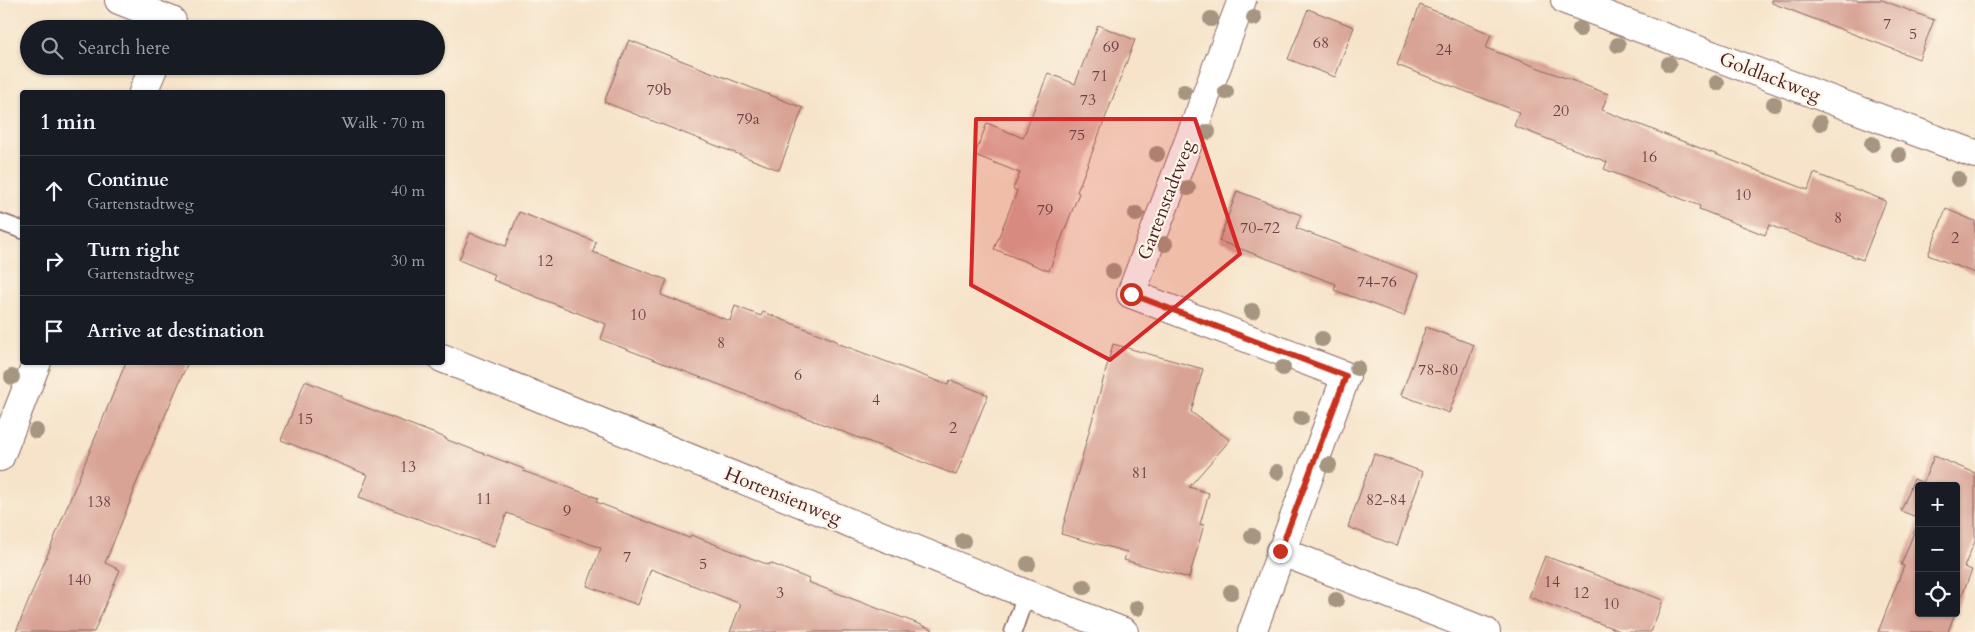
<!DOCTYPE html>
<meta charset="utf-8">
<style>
body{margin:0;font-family:Cardo,serif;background:#242831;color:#f1f3f6}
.controls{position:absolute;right:15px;bottom:15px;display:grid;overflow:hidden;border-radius:5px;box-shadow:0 1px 4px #0004}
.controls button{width:45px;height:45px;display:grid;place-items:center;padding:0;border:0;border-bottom:1px solid #363941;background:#171b24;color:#f1f3f6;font:25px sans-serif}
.stop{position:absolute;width:15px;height:15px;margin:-11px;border:4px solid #c8321e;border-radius:50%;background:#fff}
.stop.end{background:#c8321e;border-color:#fff;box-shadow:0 1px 5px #0008}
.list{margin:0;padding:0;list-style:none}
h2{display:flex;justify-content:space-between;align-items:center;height:65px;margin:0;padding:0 20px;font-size:21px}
h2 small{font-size:16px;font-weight:400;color:#9ea1a6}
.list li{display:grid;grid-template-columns:32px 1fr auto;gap:15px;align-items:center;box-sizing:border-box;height:70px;padding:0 20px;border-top:1px solid #363941}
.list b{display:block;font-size:19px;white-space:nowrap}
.list p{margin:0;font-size:16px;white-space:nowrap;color:#9ea1a6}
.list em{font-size:16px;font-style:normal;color:#9ea1a6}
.icon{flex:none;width:28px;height:28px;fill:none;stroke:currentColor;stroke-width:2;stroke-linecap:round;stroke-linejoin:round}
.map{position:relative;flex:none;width:1975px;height:632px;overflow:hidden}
.search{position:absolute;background:#171b24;box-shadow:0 1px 4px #0004;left:20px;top:20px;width:425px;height:55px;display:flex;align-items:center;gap:12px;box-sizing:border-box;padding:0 18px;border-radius:28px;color:#9ea1a6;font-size:19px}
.panel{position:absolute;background:#171b24;box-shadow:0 1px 4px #0004;left:20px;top:90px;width:425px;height:275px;border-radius:5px}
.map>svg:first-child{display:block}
.building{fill:#d8a395}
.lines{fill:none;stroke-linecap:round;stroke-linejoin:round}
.service-casing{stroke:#866462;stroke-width:19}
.minor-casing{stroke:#866462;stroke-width:30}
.service{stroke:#fff;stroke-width:16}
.minor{stroke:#fff;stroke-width:28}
.tree{fill:#a59581}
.route{stroke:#c8321e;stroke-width:6}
.marked{fill:#d62828;fill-opacity:0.2;stroke:#d62828;stroke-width:4;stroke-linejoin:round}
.labels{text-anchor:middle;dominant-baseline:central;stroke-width:4.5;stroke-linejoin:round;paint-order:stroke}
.number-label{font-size:16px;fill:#6e4046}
.street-label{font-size:19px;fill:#4a1f2b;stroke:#fcf5e5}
</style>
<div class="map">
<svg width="1975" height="632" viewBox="0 0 1975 632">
<rect width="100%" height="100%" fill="#fcf5e5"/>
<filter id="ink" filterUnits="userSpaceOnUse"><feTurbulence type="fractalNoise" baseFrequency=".02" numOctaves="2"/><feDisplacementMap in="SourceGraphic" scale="10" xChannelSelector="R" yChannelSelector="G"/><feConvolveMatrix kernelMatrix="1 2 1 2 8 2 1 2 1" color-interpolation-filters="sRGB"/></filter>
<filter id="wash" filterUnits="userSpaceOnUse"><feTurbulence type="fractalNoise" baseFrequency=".0096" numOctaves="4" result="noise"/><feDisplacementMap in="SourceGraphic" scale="20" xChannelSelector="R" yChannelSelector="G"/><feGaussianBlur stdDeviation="1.12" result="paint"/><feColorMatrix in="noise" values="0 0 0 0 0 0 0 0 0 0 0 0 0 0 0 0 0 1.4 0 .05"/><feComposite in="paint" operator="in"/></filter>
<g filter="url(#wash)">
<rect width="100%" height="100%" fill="#f6e3c9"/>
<g id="blocks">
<g class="building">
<polygon points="1772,0 1882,0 1934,20 1919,59 1772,3"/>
<polygon points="1420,5 1491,34 1486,48 1608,94 1602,110 1808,190 1814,173 1886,201 1863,260 1769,225 1765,235 1699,209 1700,206 1604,169 1607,162 1514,126 1519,112 1397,65"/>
<polygon points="1308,9 1354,27 1335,77 1288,59"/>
<polygon points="1098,25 1135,40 1077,192 1079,193 1049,271 994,249 1017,191 1013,189 1020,173 975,155 987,123 1023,138 1048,73 1075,84"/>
<polygon points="629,40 803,108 779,170 604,102"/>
<polygon points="1237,191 1301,215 1296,228 1419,275 1404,316 1334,290 1336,284 1219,241"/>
<polygon points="1946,209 1975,221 1975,273 1928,255"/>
<polygon points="519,212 596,242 593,252 667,280 661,295 730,321 735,306 761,316 763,312 837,341 837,343 948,385 950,380 988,395 956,475 605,341 601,339 606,324 493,280 495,275 459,260 470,233 506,246"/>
<polygon points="1426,327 1474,345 1449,413 1401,395"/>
<polygon points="1113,344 1203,369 1191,412 1230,440 1189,487 1209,493 1200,524 1204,525 1189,578 1124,560 1127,552 1061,534"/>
<polygon points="126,362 188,362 133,491 134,492 105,563 120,570 94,632 16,632"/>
<polygon points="305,381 342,396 341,398 446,438 445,439 524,469 523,471 598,498 596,502 689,538 691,535 769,565 770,563 809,579 808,582 932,629 932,632 730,632 741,604 651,569 638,605 587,586 601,548 507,513 494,547 359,497 368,475 281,440"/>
<polygon points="1374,454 1423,472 1397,546 1348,527"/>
<polygon points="1934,456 1975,473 1975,541 1964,567 1972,570 1956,610 1956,486 1919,486 1919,518 1901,511 1914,479 1923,483"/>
<polygon points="1919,520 1919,613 1955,613 1948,632 1878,632 1904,566 1901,565"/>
<polygon points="1545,556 1663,600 1651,632 1623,632 1529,597"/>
</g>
</g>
</g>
<g filter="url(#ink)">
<use href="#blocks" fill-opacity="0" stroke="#866462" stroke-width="1"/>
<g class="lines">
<defs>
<g id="service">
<polyline points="0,222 22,230"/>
<polyline points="1013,632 1026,594"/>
</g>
<g id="minor">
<polyline points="119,0 172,21"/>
<polyline points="1242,0 1131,294 1346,376 1252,632"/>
<polyline points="1565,0 1975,154"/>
<polyline points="143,92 154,66"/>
<polyline points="442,358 1026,594 1124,632"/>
<polyline points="0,457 37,362"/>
<polyline points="1280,551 1486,632"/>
</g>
</defs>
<use href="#service" class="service-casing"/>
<use href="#minor" class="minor-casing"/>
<use href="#service" class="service"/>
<use href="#minor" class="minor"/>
</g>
<g class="tree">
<circle cx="1254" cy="18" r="8"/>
<circle cx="1211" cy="19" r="8"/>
<circle cx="1580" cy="29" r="8"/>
<circle cx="1618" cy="45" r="8"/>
<circle cx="1669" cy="64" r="8"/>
<circle cx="1717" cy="83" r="8"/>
<circle cx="1184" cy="92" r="8"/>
<circle cx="1226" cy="92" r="8"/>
<circle cx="1774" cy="104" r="8"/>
<circle cx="1820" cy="123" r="8"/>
<circle cx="1208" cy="132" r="8"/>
<circle cx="1872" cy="144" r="8"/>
<circle cx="1157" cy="154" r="8"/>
<circle cx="1899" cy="155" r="8"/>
<circle cx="1958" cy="179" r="8"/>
<circle cx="1188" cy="188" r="8"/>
<circle cx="1136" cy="214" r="8"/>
<circle cx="1165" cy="244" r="8"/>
<circle cx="1113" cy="271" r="8"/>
<circle cx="1252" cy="311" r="8"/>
<circle cx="1322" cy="339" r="8"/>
<circle cx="1283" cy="368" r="8"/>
<circle cx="1357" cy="368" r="8"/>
<circle cx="12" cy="377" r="8"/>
<circle cx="1301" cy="418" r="8"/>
<circle cx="36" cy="431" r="8"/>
<circle cx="1329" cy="465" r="8"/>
<circle cx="1277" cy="472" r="8"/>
<circle cx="1252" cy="536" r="8"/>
<circle cx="963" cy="541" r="8"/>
<circle cx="1028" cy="564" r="8"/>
<circle cx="1084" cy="587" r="8"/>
<circle cx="1231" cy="592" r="8"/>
<circle cx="1336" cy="600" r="8"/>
<circle cx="1137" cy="608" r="8"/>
</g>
</g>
<g class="lines" filter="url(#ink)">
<polyline class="route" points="1131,294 1346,376 1280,551"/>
</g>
<path class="marked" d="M976,119H1195L1240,254L1110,360L971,285Z"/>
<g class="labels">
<g class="number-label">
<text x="1887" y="24">7</text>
<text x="1913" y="34">5</text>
<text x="1321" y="43">68</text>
<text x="1111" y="47">69</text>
<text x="1444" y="50">24</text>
<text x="1100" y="76">71</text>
<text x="659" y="90">79b</text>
<text x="1088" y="100">73</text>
<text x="1561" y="111">20</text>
<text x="748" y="119">79a</text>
<text x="1077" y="135">75</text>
<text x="1649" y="157">16</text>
<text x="1743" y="195">10</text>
<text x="1045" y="210">79</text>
<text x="1838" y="218">8</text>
<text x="1260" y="228">70-72</text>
<text x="1955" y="238">2</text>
<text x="545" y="261">12</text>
<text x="1377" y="282">74-76</text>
<text x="638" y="315">10</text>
<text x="721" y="343">8</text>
<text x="1438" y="370">78-80</text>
<text x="798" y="375">6</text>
<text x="876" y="400">4</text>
<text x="305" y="419">15</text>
<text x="953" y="428">2</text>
<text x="408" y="467">13</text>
<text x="1140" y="473">81</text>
<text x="484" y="499">11</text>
<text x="1386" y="500">82-84</text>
<text x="99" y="502">138</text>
<text x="567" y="511">9</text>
<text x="627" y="557">7</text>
<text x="703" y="564">5</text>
<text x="79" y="580">140</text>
<text x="1552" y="582">14</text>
<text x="780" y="593">3</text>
<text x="1581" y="593">12</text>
<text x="1611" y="604">10</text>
</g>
<g class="street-label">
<text transform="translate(1770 77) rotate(21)">Goldlackweg</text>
<text transform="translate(1166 200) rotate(-69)">Gartenstadtweg</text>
<text transform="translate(783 496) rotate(22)">Hortensienweg</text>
</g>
</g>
</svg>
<div class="controls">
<button>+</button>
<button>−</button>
<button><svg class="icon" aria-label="locate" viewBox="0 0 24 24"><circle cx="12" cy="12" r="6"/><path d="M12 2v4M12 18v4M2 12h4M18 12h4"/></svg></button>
</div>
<div class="stop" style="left:1131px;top:294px"></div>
<div class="stop end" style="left:1280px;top:551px"></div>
<div class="search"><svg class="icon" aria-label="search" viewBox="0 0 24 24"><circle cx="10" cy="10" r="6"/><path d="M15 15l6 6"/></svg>Search here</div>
<section class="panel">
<h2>1 min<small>Walk · 70 m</small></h2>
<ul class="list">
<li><svg class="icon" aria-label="ahead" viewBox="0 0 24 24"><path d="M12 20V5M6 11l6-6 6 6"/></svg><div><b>Continue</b><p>Gartenstadtweg</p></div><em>40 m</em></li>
<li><svg class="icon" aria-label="right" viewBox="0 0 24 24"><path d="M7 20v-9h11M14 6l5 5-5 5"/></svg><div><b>Turn right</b><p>Gartenstadtweg</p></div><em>30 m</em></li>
<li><svg class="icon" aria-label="arrive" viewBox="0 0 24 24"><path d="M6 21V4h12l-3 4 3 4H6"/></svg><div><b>Arrive at destination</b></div></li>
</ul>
</section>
</div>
